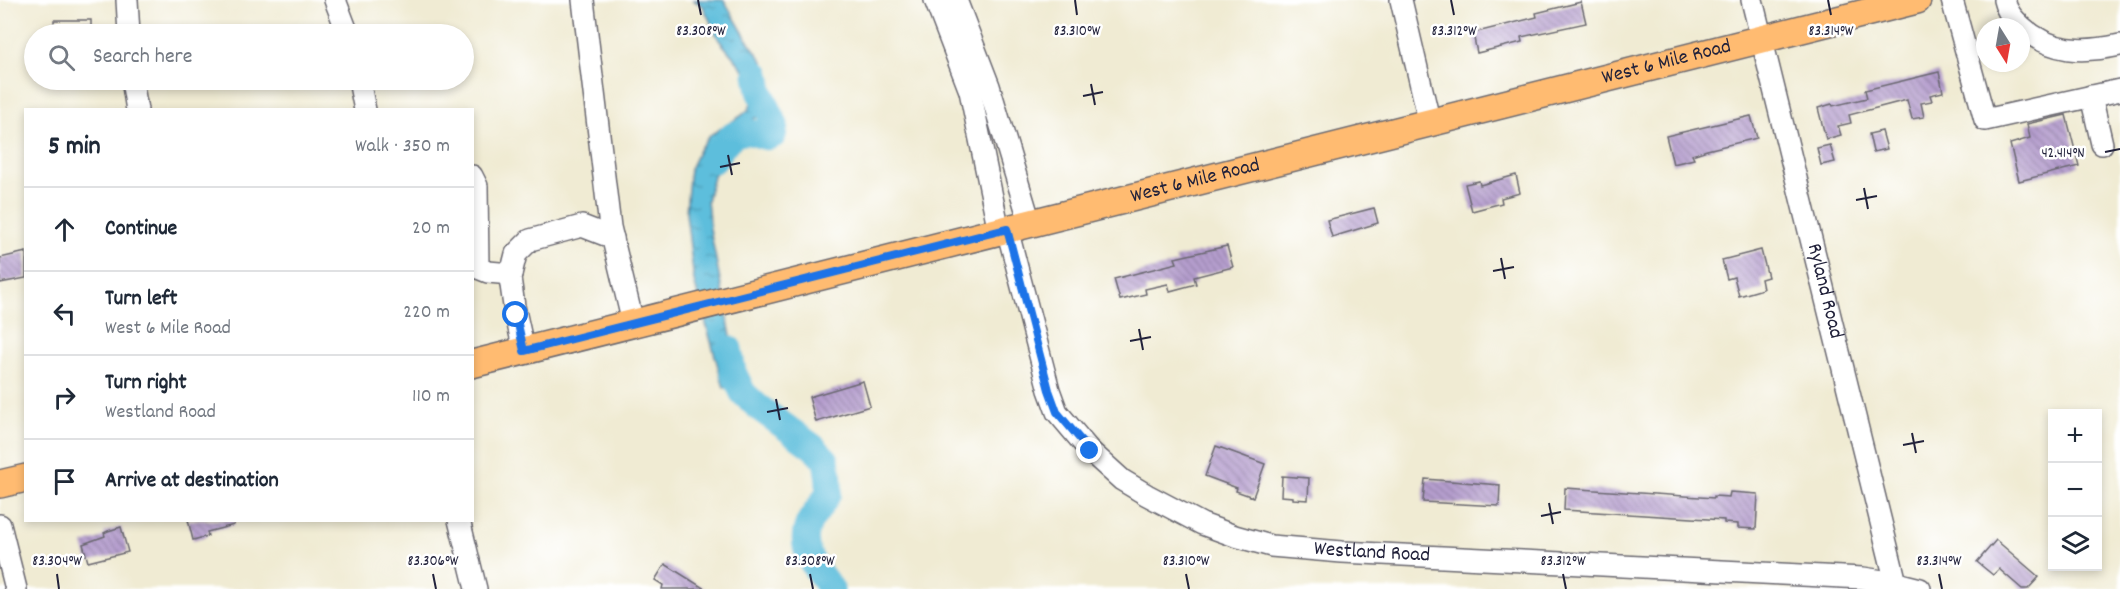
<!DOCTYPE html>
<meta charset="utf-8">
<style>
body{margin:0;font-family:Dekko,sans-serif;background:#f2f2f3;color:#1f2937}
.controls{position:absolute;right:18px;bottom:18px;display:grid;overflow:hidden;border-radius:0px;box-shadow:0 3px 9px #0003}
.controls button{width:54px;height:54px;display:grid;place-items:center;padding:0;border:0;border-bottom:2px solid #e0e1e3;background:#fff;color:#1f2937;font:30px sans-serif}
.compass{position:absolute;left:1976px;top:18px;width:54px;height:54px;border-radius:50%;background:#fff;box-shadow:0 3px 9px #0003;rotate:169deg}
.stop{position:absolute;width:18px;height:18px;margin:-14px;border:4px solid #1a73e8;border-radius:50%;background:#fff}
.stop.end{background:#1a73e8;border-color:#fff;box-shadow:0 2px 6px #0008}
.list{margin:0;padding:0;list-style:none}
h2{display:flex;justify-content:space-between;align-items:center;height:78px;margin:0;padding:0 24px;font-size:26px}
h2 small{font-size:20px;font-weight:400;color:#747a83}
.list li{display:grid;grid-template-columns:39px 1fr auto;gap:18px;align-items:center;box-sizing:border-box;height:84px;padding:0 24px;border-top:2px solid #e0e1e3}
.list b{display:block;font-size:22px;white-space:nowrap}
.list p{margin:0;font-size:20px;white-space:nowrap;color:#747a83}
.list em{font-size:20px;font-style:normal;color:#747a83}
.icon{flex:none;width:33px;height:33px;fill:none;stroke:currentColor;stroke-width:2;stroke-linecap:round;stroke-linejoin:round}
.map{position:relative;flex:none;width:2120px;height:589px;overflow:hidden}
.search{position:absolute;background:#fff;box-shadow:0 3px 9px #0003;left:24px;top:24px;width:450px;height:66px;display:flex;align-items:center;gap:15px;box-sizing:border-box;padding:0 21px;border-radius:33px;color:#747a83;font-size:22px}
.panel{position:absolute;background:#fff;box-shadow:0 3px 9px #0003;left:24px;top:108px;width:450px;height:414px;border-radius:0px}
.map>svg:first-child{display:block}
.water{fill:url(#water-ripples);stroke:#40708c;stroke-width:1.5}
.lines{fill:none;stroke-linecap:round;stroke-linejoin:round}
.river{stroke:#5dbedc;stroke-width:27}
.building{fill:url(#building-back-hatch)}
.minor-casing{stroke:#6a6870;stroke-width:24}
.major-casing{stroke:#6a6870;stroke-width:30}
.minor{stroke:#fff;stroke-width:21}
.major{stroke:#ffbb71;stroke-width:27}
.route{stroke:#1a73e8;stroke-width:8}
.ticks{fill:none;stroke:#22223b;stroke-width:2}
.labels{text-anchor:middle;dominant-baseline:central;stroke-width:5;stroke-linejoin:round;paint-order:stroke}
.street-label{font-size:21px;fill:#22223b;stroke:#fff}
.ticks-label{font-size:15px;text-anchor:middle;fill:#22223b;stroke:#fff;stroke-width:5;stroke-linejoin:round;paint-order:stroke}
</style>
<div class="map">
<svg width="2120" height="589" viewBox="0 0 2120 589">
<defs>
<pattern id="water-ripples" width="26" height="14" patternUnits="userSpaceOnUse" patternTransform="scale(1.5)"><rect width="26" height="14" fill="#5dbedc"/><path d="M2 4q2-2 4 0t4 0M15 11q2-2 4 0t4 0" fill="none" stroke="#4c9ab4"/></pattern>
<pattern id="building-back-hatch" width="6" height="6" patternUnits="userSpaceOnUse" patternTransform="scale(1.5)"><rect width="6" height="6" fill="#b59ece"/><path d="M-1 5l2 2M0 0l6 6M5-1l2 2" fill="none" stroke="#9380a8"/></pattern>
</defs>
<rect width="100%" height="100%" fill="#fff"/>
<filter id="ink" filterUnits="userSpaceOnUse"><feTurbulence type="fractalNoise" baseFrequency=".0167" numOctaves="2"/><feDisplacementMap in="SourceGraphic" scale="12" xChannelSelector="R" yChannelSelector="G"/><feConvolveMatrix kernelMatrix="1 2 1 2 8 2 1 2 1" color-interpolation-filters="sRGB"/></filter>
<filter id="wash" filterUnits="userSpaceOnUse"><feTurbulence type="fractalNoise" baseFrequency=".008" numOctaves="4" result="noise"/><feDisplacementMap in="SourceGraphic" scale="24" xChannelSelector="R" yChannelSelector="G"/><feGaussianBlur stdDeviation="1.35" result="paint"/><feColorMatrix in="noise" values="0 0 0 0 0 0 0 0 0 0 0 0 0 0 0 0 0 1.4 0 .05"/><feComposite in="paint" operator="in"/></filter>
<g filter="url(#wash)">
<rect width="100%" height="100%" fill="#f0ebd3"/>
<polygon class="water" points="693,0 724,0 748,41 763,61 768,90 773,101 762,115 745,123 729,146 712,180 707,201 710,229 731,336 743,381 724,388 694,281 686,213 688,188 690,169 700,148 710,135 741,116 749,109 753,98 752,86 745,71 719,40 703,6"/>
<g class="lines">
<g class="river">
<path d="M714,160C723,144 733,127 754,133C762,135 766,139 773,135L775,125L760,91L757,74"/>
<path d="M729,349L733,372L743,393L758,407L813,447L826,460C827,470 831,483 828,493C824,503 815,513 810,521C796,547 816,569 831,589"/>
</g>
</g>
<g id="blocks">
<g class="building">
<polygon points="1581,2 1586,23 1521,37 1522,42 1477,53 1473,33 1537,17 1536,13"/>
<rect x="54" y="20" width="37" height="14"/>
<polygon points="1939,72 1943,92 1930,95 1932,101 1921,103 1924,117 1912,119 1907,100 1849,115 1851,123 1838,126 1841,135 1826,139 1818,108 1832,104 1833,106 1867,98 1865,90"/>
<polygon points="2066,115 2079,166 2019,181 2010,144 2030,138 2027,124"/>
<polygon points="1751,116 1757,138 1707,150 1692,155 1694,159 1673,164 1666,136"/>
<polygon points="1882,131 1887,149 1873,152 1869,134"/>
<polygon points="1830,145 1835,162 1821,165 1817,148"/>
<polygon points="1516,175 1520,193 1501,198 1502,203 1472,211 1465,184 1479,181 1480,185"/>
<polygon points="1374,208 1378,223 1332,237 1327,220"/>
<polygon points="1227,246 1233,267 1194,277 1196,284 1170,291 1168,284 1145,289 1146,294 1120,300 1114,279 1177,263 1175,258"/>
<polygon points="1761,250 1768,277 1761,279 1763,289 1739,296 1734,277 1727,279 1722,260"/>
<polygon points="26,252 26,278 0,283 0,258"/>
<polygon points="863,381 870,406 816,422 809,397"/>
<polygon points="1216,446 1265,464 1253,497 1236,491 1237,488 1205,476"/>
<polygon points="1282,476 1309,478 1308,500 1293,499 1293,497 1281,496"/>
<polygon points="1425,479 1500,485 1499,506 1423,502"/>
<polygon points="1565,488 1714,498 1714,496 1729,497 1730,492 1758,494 1756,529 1738,528 1738,524 1724,523 1724,520 1564,510"/>
<polygon points="188,520 234,520 234,525 207,532 208,536 193,540"/>
<polygon points="121,527 128,552 88,562 83,544 105,536 104,533 108,531"/>
<polygon points="1996,540 2039,577 2028,589 2022,589 1999,569 1993,575 1977,562"/>
<polygon points="665,564 705,589 662,589 663,585 655,580"/>
</g>
</g>
</g>
<g filter="url(#ink)">
<use href="#blocks" fill-opacity="0" stroke="#6a6870" stroke-width="1.5"/>
<g class="lines">
<defs>
<g id="minor">
<polyline points="127,0 129,34"/>
<polyline points="335,0 348,34"/>
<polyline points="583,0 610,227 633,323"/>
<polyline points="935,0 970,91 999,231"/>
<polyline points="956,0 989,86 1030,223"/>
<polyline points="1401,0 1430,124"/>
<path id="s1" d="M1752,0L1896,583"/>
<polyline points="1952,0 1985,120 2120,90"/>
<path d="M2004,0C2007,12 2013,19 2022,27C2051,53 2083,53 2120,45"/>
<polyline points="132,80 137,110"/>
<polyline points="359,80 365,110"/>
<polyline points="2091,96 2102,144"/>
<polyline points="472,176 477,186 478,268 488,272 511,274"/>
<path id="s2" d="M1007,229L1049,390L1057,412L1090,451L1122,480L1147,495L1202,524L1235,536L1271,546L1342,552L1863,578L1896,583L1920,589"/>
<polyline points="524,351 514,306 510,278 516,254 530,240 582,226 613,238"/>
<polyline points="459,520 476,589"/>
<polyline points="0,525 16,589"/>
</g>
<g id="major">
<path id="s3" d="M472,364L1917,0"/>
<polyline points="0,484 26,478"/>
</g>
</defs>
<use href="#minor" class="minor-casing"/>
<use href="#major" class="major-casing"/>
<use href="#minor" class="minor"/>
<use href="#major" class="major"/>
</g>
</g>
<g class="lines" filter="url(#ink)">
<polyline class="route" points="516,315 524,351 1007,229 1049,390 1057,412 1090,451"/>
</g>
<path class="ticks" d="M698,0L701,15M1075,0L1077,15M1451,0L1454,15M1828,0L1831,15M1091,84L1095,105M1083,96L1103,92M2105,152L2120,149M728,155L732,175M720,167L740,163M1864,188L1868,209M1856,200L1877,196M1501,258L1505,279M1493,271L1514,267M1139,329L1143,350M1130,341L1151,337M776,399L780,420M767,412L788,408M1912,433L1916,453M1903,445L1924,441M1549,503L1553,524M1541,516L1561,512M57,574L59,589M433,574L436,589M810,574L813,589M1186,574L1189,589M1563,574L1566,589M1939,574L1942,589"/>
<g class="labels">
<g class="street-label">
<text stroke="none"><textPath href="#s3" startOffset="1232">West 6 Mile Road</textPath></text>
<text stroke="none"><textPath href="#s3" startOffset="746">West 6 Mile Road</textPath></text>
<text stroke="none"><textPath href="#s1" startOffset="300">Ryland Road</textPath></text>
<text stroke="none"><textPath href="#s2" startOffset="549">Westland Road</textPath></text>
</g>
</g>
<g class="ticks-label">
<text x="701" y="35">83.308°W</text>
<text x="1077" y="35">83.310°W</text>
<text x="1454" y="35">83.312°W</text>
<text x="1831" y="35">83.314°W</text>
<text x="2063" y="157">42.414°N</text>
<text x="57" y="565">83.304°W</text>
<text x="433" y="565">83.306°W</text>
<text x="810" y="565">83.308°W</text>
<text x="1186" y="565">83.310°W</text>
<text x="1563" y="565">83.312°W</text>
<text x="1939" y="565">83.314°W</text>
</g>
</svg>
<div class="controls">
<button>+</button>
<button>−</button>
<button><svg class="icon" aria-label="layers" viewBox="0 0 24 24"><path d="M12 4l9 5-9 5-9-5zM3 14l9 5 9-5"/></svg></button>
</div>
<svg class="compass" viewBox="-18 -18 36 36"><path d="M0-13l5 13h-10z" fill="#e53935"/><path d="M0 13l5-13h-10z" fill="#747a83"/></svg>
<div class="stop" style="left:516px;top:315px"></div>
<div class="stop end" style="left:1090px;top:451px"></div>
<div class="search"><svg class="icon" aria-label="search" viewBox="0 0 24 24"><circle cx="10" cy="10" r="6"/><path d="M15 15l6 6"/></svg>Search here</div>
<section class="panel">
<h2>5 min<small>Walk · 350 m</small></h2>
<ul class="list">
<li><svg class="icon" aria-label="ahead" viewBox="0 0 24 24"><path d="M12 20V5M6 11l6-6 6 6"/></svg><div><b>Continue</b></div><em>20 m</em></li>
<li><svg class="icon" aria-label="left" viewBox="0 0 24 24"><path d="M17 20v-9H6M10 6l-5 5 5 5"/></svg><div><b>Turn left</b><p>West 6 Mile Road</p></div><em>220 m</em></li>
<li><svg class="icon" aria-label="right" viewBox="0 0 24 24"><path d="M7 20v-9h11M14 6l5 5-5 5"/></svg><div><b>Turn right</b><p>Westland Road</p></div><em>110 m</em></li>
<li><svg class="icon" aria-label="arrive" viewBox="0 0 24 24"><path d="M6 21V4h12l-3 4 3 4H6"/></svg><div><b>Arrive at destination</b></div></li>
</ul>
</section>
</div>
